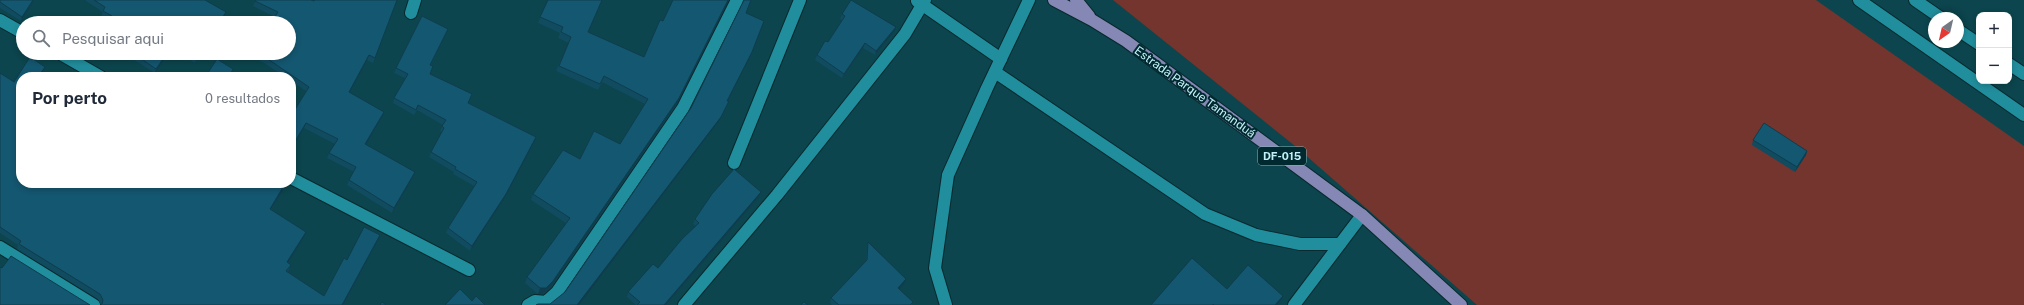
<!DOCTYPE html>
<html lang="pt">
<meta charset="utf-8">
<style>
body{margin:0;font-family:"Public Sans",sans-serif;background:#f2f2f3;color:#1f2937}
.controls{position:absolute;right:12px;top:12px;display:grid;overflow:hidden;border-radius:8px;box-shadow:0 2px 6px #0003}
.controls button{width:36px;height:36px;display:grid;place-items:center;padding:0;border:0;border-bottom:1px solid #e0e1e3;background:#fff;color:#1f2937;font:20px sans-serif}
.compass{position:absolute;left:1928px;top:12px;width:36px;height:36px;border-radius:50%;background:#fff;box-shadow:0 2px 6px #0003;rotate:214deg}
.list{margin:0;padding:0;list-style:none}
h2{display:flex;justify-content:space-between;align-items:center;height:52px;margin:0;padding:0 16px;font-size:17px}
h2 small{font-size:13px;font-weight:400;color:#747a83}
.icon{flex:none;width:22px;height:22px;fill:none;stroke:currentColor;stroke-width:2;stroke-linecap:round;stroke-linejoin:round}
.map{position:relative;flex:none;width:2024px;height:305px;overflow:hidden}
.search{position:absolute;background:#fff;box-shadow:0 2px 6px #0003;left:16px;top:16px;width:280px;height:44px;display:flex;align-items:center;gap:10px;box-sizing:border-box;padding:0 14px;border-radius:22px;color:#747a83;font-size:15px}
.panel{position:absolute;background:#fff;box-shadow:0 2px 6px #0003;left:16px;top:72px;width:280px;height:116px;border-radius:16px}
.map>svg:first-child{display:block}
.green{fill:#73352d}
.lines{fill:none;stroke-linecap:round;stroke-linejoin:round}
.street-casing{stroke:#08292e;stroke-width:14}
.primary-casing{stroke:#08292e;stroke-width:14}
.street{stroke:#218e9d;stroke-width:12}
.primary{stroke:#8588b4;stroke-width:12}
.wall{fill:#114b60}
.shaded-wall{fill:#0e3d4e}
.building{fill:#145770;stroke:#0e3d4e}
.labels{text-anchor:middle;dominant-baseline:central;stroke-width:4;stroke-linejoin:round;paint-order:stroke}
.shield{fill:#002a30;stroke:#88b5bc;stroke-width:1}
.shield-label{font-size:11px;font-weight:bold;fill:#c3f0f8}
.street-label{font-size:12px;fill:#c3f0f8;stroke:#002a30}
</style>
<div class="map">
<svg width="2024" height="305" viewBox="0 0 2024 305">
<rect width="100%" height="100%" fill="#0c454d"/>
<polygon class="green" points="1113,0 1816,0 2024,146 2024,305 1477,305 1295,146"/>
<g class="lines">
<defs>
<g id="street">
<polyline points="1859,0 2024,115"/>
<polyline points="1915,0 1941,18"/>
<polyline points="917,1 1001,59"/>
<polyline points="411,13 415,0"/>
<polyline points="0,20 23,33"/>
<polyline points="1958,30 1979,44"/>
<polyline points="59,53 101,77"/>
<polyline points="2009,64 2024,74"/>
<polyline points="995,72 1205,214 1256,235 1300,244 1340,244"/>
<polyline points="734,163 800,0"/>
<polyline points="291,178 469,270"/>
<polyline points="0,247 94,305"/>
<polyline points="528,305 535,301 546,302 557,292 683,108 737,0"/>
<polyline points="684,305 777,195 905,34 925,0"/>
<polyline points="946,305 935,268 948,175 987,88 1029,0"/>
<polyline points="1294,305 1362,215"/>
</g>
<g id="primary">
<polyline points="1054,0 1092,20 1126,41 1362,215 1461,305"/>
<polyline points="1076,0 1089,16"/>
</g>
</defs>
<use href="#street" class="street-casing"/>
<use href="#primary" class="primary-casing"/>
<use href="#street" class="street"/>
<use href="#primary" class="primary"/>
</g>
<g class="wall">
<polygon points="0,0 32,4 21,21 0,8"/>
<polygon points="86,0 205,0 226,12 224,17 221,23 107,23 109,20 101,16 103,12 86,1"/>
<polygon points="256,0 314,1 397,0 373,63 367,60 349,92 382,117 366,145 413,177 392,213 347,185 349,180 354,172 327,158 329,153 335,144 304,128 291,150 291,116 306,91 291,81 291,77 285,77 252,55 252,53 289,53 275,17 253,6"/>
<polygon points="548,0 602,0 588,32 677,104 551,287 543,294 538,294 525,283 527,277 566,223 531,200 533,194 580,159 620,144 645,104 602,82 598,90 556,71 569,43 558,38 560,33 538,23"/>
<polygon points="842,14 894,32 875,55 863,48 842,78 815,60 817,55 828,42 842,20 840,19"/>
<polygon points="446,34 431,65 430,74 469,103 536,137 534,142 504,199 470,251 446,233 448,228 474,186 453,174 454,172 429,157 431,152 442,132 440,131 443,125 417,110 414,115 393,103 394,98 405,78 394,73 396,68"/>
<polygon points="123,53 169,53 155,73"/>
<polygon points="179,53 201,53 195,63"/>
<polygon points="30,57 45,67 43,72 40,77 21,77 21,183 253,183 259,187 261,183 276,183 283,187 282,192 271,210 306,232 304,237 288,262 291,265 288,272 324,296 344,258 347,260 364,227 380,235 378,240 343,305 101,305 98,299 17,249 18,245 0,233 0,73 14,82"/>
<polygon points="1753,140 1807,151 1806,155 1795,172 1752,145"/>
<polygon points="761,192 759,197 666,305 636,305 627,297 628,292 658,268 696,226 693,224 695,219"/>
<polygon points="868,242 904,284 899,289 912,305 832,305 830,303 831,298 866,262 867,246"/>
</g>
<g class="shaded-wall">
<polygon points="34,0 32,4 21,21 22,17"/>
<polygon points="728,0 729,0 677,104 551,287 543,294 538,294 540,288"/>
<polygon points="226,12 224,17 221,23 219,23"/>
<polygon points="764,21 750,57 725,105 727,101"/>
<polygon points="896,27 894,32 875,55 876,51"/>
<polygon points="448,29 446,34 428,70 430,65"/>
<polygon points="865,43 863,48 842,78 844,74"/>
<polygon points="167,53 169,53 155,73 156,69"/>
<polygon points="200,53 201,53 195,63 197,58"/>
<polygon points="369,55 367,60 347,97 349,92"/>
<polygon points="45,67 43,72 40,77 38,77"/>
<polygon points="729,101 719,121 579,305 577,305"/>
<polygon points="384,112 382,117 363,150 365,144"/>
<polygon points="306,123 304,128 291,150 291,148"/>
<polygon points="536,137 534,142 504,199 470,251 472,246"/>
<polygon points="1807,151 1806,155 1795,172 1797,167"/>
<polygon points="415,172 413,177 392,213 394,208"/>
<polygon points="283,187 282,192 268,214 270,209"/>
<polygon points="761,192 759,197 666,305 664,305"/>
<polygon points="306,232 304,237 285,267 287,262"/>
<polygon points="380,235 378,240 343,305 342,305"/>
<polygon points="906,279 904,284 896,293 898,288"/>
<polygon points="1283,296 1281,300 1277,305 1275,305"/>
</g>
<g class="building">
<polygon points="0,0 33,0 22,17 0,2"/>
<polygon points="94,0 205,0 226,12 219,23 107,23 112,16 103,11 105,7"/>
<polygon points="256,0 311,0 314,1 315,0 397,0 375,58 369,55 349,92 384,112 365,144 415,172 394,208 349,180 356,167 329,153 338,139 306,123 291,148 291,116 309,87 259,53 289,53 289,23 271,23 278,12 255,1"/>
<polygon points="548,0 602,0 588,32 644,57 660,20 663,21 673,0 728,0 679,98 553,281 546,288 540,288 527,277 570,218 533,194 563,150 580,159 594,131 620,144 648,99 604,76 600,84 559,66 571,37 561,32 563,27 540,17"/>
<polygon points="744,0 751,0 746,13 764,21 752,52 727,101 729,101 721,117 577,305 536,305 538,304 550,304 565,292 691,108"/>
<polygon points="851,0 896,27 876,51 865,43 844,74 817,55 825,41 828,42 845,16 842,14"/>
<polygon points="422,16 448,29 430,65 433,66 430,74 472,94 468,103 536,137 506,194 472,246 448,228 477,182 455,169 456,167 431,152 444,128 442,126 446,120 418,105 416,110 394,98 408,74 396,68"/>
<polygon points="133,53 167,53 156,69"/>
<polygon points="189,53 200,53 197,58"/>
<polygon points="30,57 45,67 38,77 21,77 21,183 253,183 259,187 261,183 276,183 283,187 270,209 306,232 287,262 291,265 286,271 324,296 344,258 347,260 364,227 380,235 342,305 101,305 102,304 103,300 100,294 19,244 21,241 0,227 0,73 14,82"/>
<polygon points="217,59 233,69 229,77 207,77 206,76"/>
<polygon points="1764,123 1807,151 1797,167 1753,140"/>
<polygon points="734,169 761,192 664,305 637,305 640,302 628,292 653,264 658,268 682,239 699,223 695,219 712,194"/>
<polygon points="868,242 906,279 898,288 913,302 910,305 839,305 831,298 867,260"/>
<polygon points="11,256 90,305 0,305 0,267 2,268"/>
<polygon points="1192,258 1227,289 1248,265 1283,296 1275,305 1214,305 1213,304 1213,305 1151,305"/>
<polygon points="460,289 472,301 476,296 485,305 445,305"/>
<polygon points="382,302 386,305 380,305"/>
<polygon points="804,302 808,305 801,305"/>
</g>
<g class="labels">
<rect class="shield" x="1258" y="147" width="48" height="18" rx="3"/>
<g class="shield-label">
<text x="1282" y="156">DF-015</text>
</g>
<g class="street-label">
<text transform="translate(1195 92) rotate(36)">Estrada Parque Tamanduá</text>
</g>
</g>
</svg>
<div class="controls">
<button>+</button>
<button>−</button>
</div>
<svg class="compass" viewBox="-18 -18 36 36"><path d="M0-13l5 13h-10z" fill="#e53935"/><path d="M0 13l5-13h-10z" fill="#747a83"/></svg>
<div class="search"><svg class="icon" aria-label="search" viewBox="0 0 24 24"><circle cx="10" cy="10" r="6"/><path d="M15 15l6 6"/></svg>Pesquisar aqui</div>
<section class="panel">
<h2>Por perto<small>0 resultados</small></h2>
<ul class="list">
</ul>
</section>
</div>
